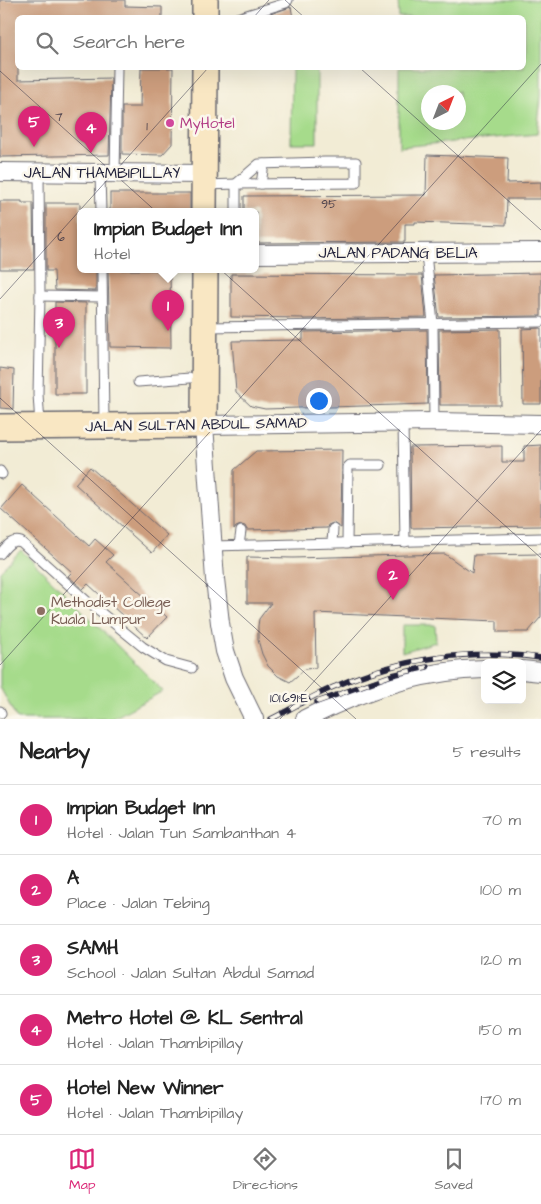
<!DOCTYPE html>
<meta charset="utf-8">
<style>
body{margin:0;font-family:"Architects Daughter",sans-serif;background:#f2f2f2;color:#222}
.controls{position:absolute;right:15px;bottom:15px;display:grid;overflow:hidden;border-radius:8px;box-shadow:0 5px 20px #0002}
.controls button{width:45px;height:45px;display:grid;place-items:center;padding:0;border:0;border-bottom:1px solid #e0e0e0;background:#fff;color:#222;font:25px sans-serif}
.compass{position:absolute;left:421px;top:85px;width:45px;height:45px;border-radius:50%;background:#fff;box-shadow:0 5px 20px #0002;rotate:42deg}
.you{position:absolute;left:318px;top:400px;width:18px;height:18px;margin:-12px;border:4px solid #fff;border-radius:50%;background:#1a73e8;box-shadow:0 0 0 8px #1a73e833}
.badge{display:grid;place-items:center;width:32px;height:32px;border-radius:50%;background:#db2777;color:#fff;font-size:16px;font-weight:700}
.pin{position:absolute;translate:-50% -41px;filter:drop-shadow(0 1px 2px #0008)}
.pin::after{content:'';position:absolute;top:26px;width:18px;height:15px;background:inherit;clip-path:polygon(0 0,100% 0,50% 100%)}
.popup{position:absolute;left:77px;top:208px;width:182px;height:65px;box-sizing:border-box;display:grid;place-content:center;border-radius:8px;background:#fff;filter:drop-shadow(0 1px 4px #0005);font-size:16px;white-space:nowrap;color:#767676}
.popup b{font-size:19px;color:#222}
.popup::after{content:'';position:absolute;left:50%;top:100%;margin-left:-10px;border:10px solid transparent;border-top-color:#fff}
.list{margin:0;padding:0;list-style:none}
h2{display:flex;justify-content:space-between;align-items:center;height:65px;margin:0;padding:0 20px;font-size:21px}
h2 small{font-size:16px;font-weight:400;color:#767676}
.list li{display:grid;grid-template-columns:32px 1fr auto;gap:15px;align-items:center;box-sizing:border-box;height:70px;padding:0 20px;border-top:1px solid #e0e0e0}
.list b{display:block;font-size:19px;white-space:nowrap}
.list p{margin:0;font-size:16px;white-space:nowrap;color:#767676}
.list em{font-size:16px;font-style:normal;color:#767676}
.icon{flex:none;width:28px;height:28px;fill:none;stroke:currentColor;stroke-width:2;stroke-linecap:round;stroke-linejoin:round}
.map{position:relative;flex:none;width:541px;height:719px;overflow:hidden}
.search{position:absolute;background:#fff;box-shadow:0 5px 20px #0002;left:15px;right:15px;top:15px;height:55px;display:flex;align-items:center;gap:12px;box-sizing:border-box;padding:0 18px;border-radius:8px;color:#767676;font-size:19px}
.sheet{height:415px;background:#fff}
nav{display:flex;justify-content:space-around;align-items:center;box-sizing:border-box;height:70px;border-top:1px solid #e0e0e0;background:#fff;font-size:14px;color:#767676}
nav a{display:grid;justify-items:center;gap:2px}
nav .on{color:#db2777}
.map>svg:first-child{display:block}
.green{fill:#a6db8b;stroke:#647e63;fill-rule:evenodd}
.building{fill:#cc9d7d}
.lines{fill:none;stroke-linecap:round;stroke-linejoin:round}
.service-casing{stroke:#6b6971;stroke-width:11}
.minor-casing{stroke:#6b6971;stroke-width:20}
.secondary-casing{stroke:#6b6971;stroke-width:28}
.service{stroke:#fff;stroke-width:9}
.minor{stroke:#fff;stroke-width:18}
.secondary{stroke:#f9e7c3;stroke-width:25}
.rail-casing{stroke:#22223b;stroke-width:5.5}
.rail{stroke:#fbf7ec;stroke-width:4;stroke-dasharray:11;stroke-linecap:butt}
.ticks{fill:none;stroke:#22223b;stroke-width:1;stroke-opacity:0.45}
.hotel-dot{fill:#d1479c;stroke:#fbf7ec;stroke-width:2}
.education-dot{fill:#8d6e63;stroke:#fbf7ec;stroke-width:2}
.labels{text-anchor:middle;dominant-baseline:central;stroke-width:5;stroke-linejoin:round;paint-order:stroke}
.number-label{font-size:12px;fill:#4c414c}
.hotel-label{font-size:15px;fill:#b23c85;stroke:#fbf7ec;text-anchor:start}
.street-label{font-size:15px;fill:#22223b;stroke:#fbf7ec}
.education-label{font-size:15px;fill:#785e54;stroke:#fbf7ec;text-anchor:start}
.ticks-label{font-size:12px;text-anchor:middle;fill:#22223b;stroke:#fbf7ec;stroke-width:5;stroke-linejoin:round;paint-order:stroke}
</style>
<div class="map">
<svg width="541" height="719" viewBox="0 0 541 719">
<rect width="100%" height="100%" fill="#fbf7ec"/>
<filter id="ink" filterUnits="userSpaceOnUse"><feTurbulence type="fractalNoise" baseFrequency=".02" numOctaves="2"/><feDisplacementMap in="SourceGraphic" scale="10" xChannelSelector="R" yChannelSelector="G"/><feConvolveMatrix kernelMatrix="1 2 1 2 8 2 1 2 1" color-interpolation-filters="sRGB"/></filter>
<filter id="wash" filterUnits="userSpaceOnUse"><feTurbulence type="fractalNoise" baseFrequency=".0096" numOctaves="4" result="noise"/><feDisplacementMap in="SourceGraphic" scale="20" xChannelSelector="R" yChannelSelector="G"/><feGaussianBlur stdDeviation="1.12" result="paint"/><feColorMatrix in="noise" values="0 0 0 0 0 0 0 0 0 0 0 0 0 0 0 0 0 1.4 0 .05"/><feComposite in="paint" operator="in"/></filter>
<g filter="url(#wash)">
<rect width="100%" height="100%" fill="#f2ecd5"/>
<g class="green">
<path d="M398,0H541V96L537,134L399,147V68H524V18L399,17ZM458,92V122H428V92Z"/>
<polygon points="292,68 317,68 317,143 291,143"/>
<polygon points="21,550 163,691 112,719 17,719 0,687 0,571"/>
<polygon points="402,625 435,625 436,642 402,652"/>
</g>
<g id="blocks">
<g class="building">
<polygon points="0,0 125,0 125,6 162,7 162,18 18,18 18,80 111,78 109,155 0,157"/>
<polygon points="291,7 293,18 271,18 270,14"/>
<polygon points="141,68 173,68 172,144 162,155 122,154 122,107 140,107"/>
<polygon points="427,155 508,158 507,183 541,182 541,199 507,199 506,225 415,222 415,224 405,224 405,242 256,243 256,212 244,212 244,196 426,195"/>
<rect x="110" y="193" width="80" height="19"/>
<polygon points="0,201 22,201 22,203 33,203 34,269 0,269"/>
<polygon points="46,203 80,203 80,270 96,270 96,291 55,290 54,271 46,271"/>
<polygon points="108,270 170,270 171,348 110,347"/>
<polygon points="541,273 541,316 439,317 434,275"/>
<polygon points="231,274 422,275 426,317 303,319 303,318 231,317"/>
<polygon points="55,302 86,303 86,394 55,394"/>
<polygon points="541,328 541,404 523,404 522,329"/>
<polygon points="500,329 501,405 440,405 439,330"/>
<polygon points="427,330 428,404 265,409 251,406 236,392 232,341 303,340 303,332"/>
<polygon points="0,368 14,370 13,409 0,408"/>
<polygon points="541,445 541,526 411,528 410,447 502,446 502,462 524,462 524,446"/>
<polygon points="342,450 341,528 333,523 328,525 327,528 247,530 245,526 241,525 236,527 234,530 234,470 256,451"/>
<polygon points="90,467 167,535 152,553 75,484"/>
<polygon points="22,485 89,546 95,539 113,555 106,562 167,617 147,638 88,584 83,589 68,576 72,572 1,509"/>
<polygon points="445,554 472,573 474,555 541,554 541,617 528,632 497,632 497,621 315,613 316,668 305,669 290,682 278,676 268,666 262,654 258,640 258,626 259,619 271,603 247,603 247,557 293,558"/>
</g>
</g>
</g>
<g filter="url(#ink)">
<use href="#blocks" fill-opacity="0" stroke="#6b6971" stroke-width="1"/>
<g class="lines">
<defs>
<g id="service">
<polyline points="237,18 286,3 288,0"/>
<polygon points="325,162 356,162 356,183 236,184 259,164"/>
<polyline points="39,173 40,296 38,394 40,425"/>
<polyline points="100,173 101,212"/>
<polyline points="115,173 117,68"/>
<polyline points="261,184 264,164"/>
<polyline points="205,185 236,184 236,212"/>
<polyline points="426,253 433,324 434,422"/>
<polyline points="102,270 104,423"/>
<polyline points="40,296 102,297"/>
<polyline points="206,327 541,322"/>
<polyline points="138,382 203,377"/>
<polyline points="403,423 405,542"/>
<polyline points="0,471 2,474"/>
<polyline points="332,543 333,529"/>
<polyline points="347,543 348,467 350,465 381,465"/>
<polyline points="239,545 241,531"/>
<polyline points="213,546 541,538"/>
<path d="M0,554C7,546 11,539 21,542L89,603L143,647L166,661L192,668"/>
<polyline points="0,711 1,713"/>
</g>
<g id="minor">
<polyline points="0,172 204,174"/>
<polyline points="256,254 541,252"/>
<polyline points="522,670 541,672"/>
<polyline points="254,719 234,678 225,651 220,623 215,579 204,425 434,422 541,424"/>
<path d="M305,719C361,690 421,670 485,669"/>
</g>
<g id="secondary">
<polyline points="205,18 205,0"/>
<polyline points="204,212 205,68"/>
<polyline points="0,427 204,425 205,270"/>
</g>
</defs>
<use href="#service" class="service-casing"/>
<use href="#minor" class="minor-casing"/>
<use href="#secondary" class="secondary-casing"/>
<use href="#service" class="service"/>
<use href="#minor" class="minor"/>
<use href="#secondary" class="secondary"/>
<defs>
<g id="rail">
<polyline points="317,702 392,675 427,667"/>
<path d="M271,719C293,708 314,695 336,686C399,658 473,648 541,658"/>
</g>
</defs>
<use href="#rail" class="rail-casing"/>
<use href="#rail" class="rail"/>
</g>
</g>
<path class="ticks" d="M285,0L305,18M253,18L269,0M360,68L541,230M0,71L541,558M0,299L208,68M0,398L356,719M0,665L541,64M280,719L541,430"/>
<circle class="hotel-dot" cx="170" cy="123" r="5"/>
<circle class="education-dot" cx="41" cy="611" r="5"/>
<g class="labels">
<g class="number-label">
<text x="59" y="117">7</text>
<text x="147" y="126">1</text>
<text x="329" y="204">95</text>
<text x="61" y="237">6</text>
</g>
<g class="hotel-label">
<text x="180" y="123">MyHotel</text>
</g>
<g class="street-label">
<text x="102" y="173">JALAN THAMBIPILLAY</text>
<text x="398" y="253">JALAN PADANG BELIA</text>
<text transform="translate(196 425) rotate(-1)">JALAN SULTAN ABDUL SAMAD</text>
</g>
<g class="education-label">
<text x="51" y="602">Methodist College<tspan x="51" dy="17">Kuala Lumpur</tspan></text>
</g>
</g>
<g class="ticks-label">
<text x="289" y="702">101.691°E</text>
</g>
</svg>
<div class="controls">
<button><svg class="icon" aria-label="layers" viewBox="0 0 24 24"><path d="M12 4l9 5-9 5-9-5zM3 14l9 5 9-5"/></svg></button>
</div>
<svg class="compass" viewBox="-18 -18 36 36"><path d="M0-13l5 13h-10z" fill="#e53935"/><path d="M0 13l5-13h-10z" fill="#767676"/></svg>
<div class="you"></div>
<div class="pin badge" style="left:168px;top:331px">1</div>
<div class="popup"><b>Impian Budget Inn</b>Hotel</div>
<div class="pin badge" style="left:393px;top:600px">2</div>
<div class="pin badge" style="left:59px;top:348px">3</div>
<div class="pin badge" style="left:91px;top:153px">4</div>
<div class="pin badge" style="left:34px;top:147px">5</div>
<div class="search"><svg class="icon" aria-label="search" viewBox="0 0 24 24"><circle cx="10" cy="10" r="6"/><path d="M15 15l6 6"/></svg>Search here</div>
</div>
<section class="sheet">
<h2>Nearby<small>5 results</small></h2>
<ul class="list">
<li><span class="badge">1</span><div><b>Impian Budget Inn</b><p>Hotel · Jalan Tun Sambanthan 4</p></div><em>70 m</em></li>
<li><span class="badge">2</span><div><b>A</b><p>Place · Jalan Tebing</p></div><em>100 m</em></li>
<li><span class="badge">3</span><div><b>SAMH</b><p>School · Jalan Sultan Abdul Samad</p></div><em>120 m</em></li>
<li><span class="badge">4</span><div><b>Metro Hotel @ KL Sentral</b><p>Hotel · Jalan Thambipillay</p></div><em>150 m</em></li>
<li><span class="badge">5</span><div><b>Hotel New Winner</b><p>Hotel · Jalan Thambipillay</p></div><em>170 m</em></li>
</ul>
</section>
<nav>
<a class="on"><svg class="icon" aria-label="map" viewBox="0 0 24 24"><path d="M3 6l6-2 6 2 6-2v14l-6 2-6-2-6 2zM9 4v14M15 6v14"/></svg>Map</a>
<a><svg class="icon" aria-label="directions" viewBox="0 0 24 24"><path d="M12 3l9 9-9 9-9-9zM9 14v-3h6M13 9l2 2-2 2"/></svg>Directions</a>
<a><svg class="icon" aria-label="saved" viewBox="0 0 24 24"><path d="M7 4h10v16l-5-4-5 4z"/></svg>Saved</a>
</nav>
